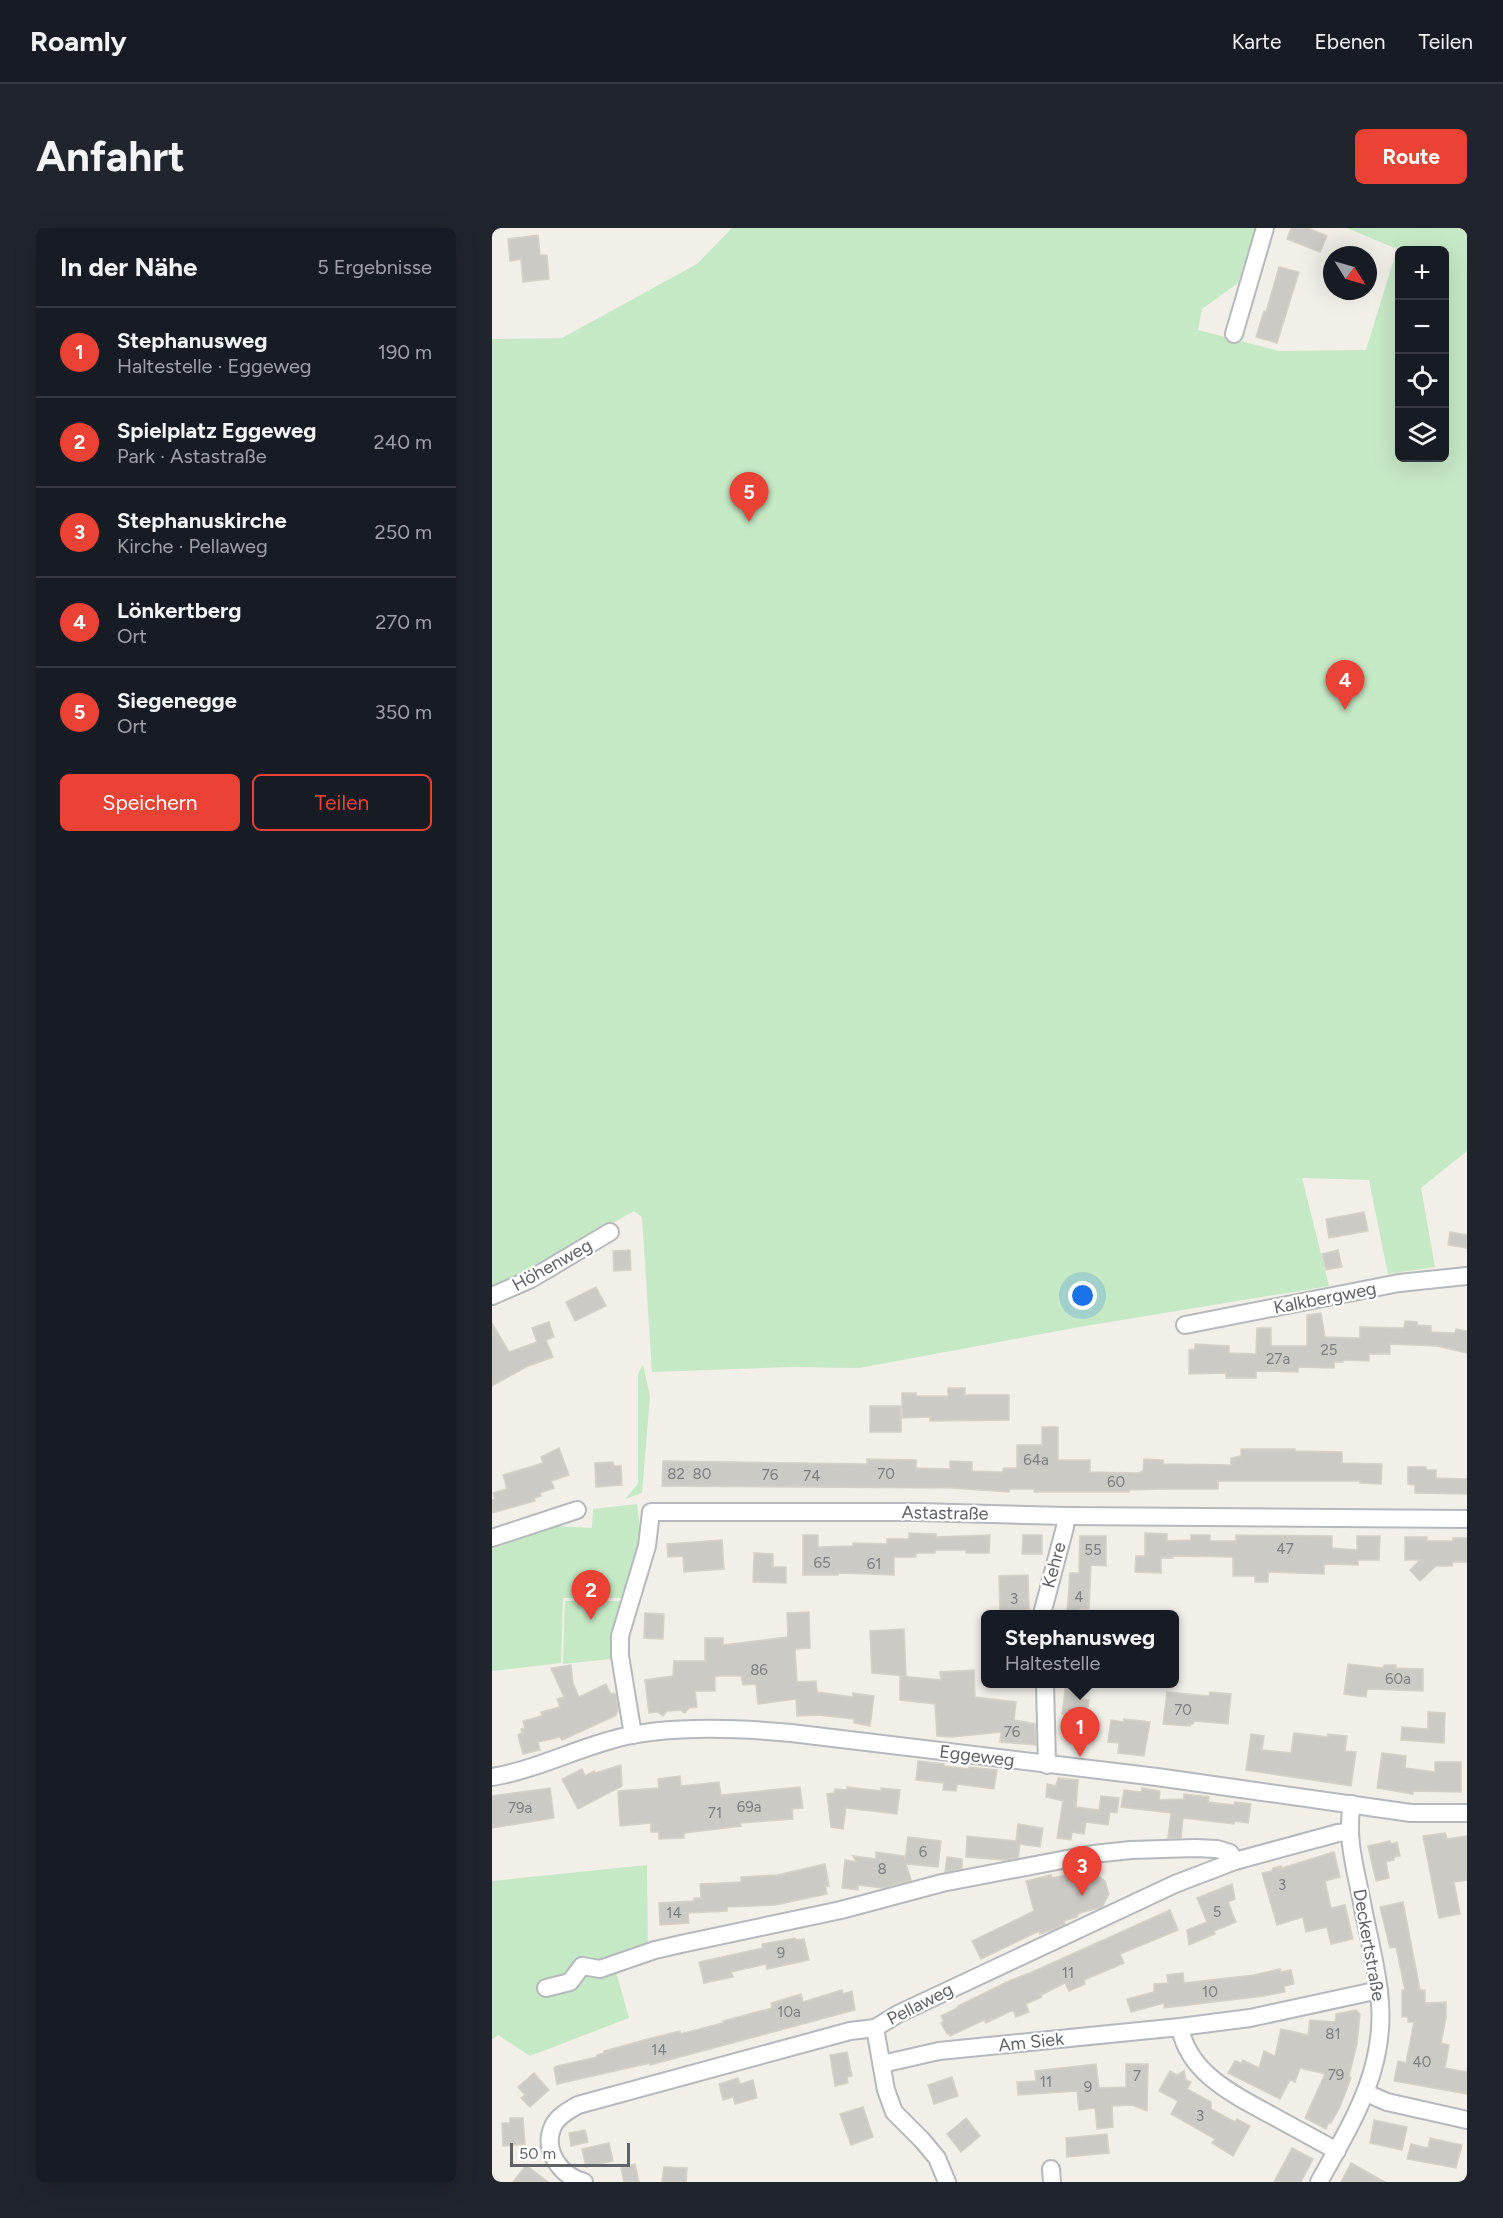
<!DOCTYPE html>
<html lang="de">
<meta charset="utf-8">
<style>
body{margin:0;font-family:Figtree,sans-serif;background:#20242c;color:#f1f3f6}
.controls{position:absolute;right:18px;top:18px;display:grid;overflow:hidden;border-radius:9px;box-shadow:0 6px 24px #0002}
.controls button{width:54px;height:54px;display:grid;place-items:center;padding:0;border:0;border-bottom:2px solid #363941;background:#171b24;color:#f1f3f6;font:30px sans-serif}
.compass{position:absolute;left:831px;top:18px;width:54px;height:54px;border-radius:50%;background:#171b24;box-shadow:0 6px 24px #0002;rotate:127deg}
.scale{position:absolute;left:18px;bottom:15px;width:120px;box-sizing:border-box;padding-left:6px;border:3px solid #5f6368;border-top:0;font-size:16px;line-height:21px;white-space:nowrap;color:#5f6368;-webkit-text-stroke:4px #fff;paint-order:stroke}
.you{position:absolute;left:591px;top:1068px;width:21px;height:21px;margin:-15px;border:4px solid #fff;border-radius:50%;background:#1a73e8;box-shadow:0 0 0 9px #1a73e833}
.badge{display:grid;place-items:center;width:39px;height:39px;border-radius:50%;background:#ea4335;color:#fff;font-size:20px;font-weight:700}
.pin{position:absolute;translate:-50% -50px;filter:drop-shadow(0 2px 3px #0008)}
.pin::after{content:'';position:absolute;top:32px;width:21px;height:18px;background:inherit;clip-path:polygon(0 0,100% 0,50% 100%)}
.popup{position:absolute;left:489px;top:1382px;width:198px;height:78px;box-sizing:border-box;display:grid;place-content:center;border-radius:9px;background:#171b24;filter:drop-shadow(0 2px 4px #0005);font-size:20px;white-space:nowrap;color:#9ea1a6}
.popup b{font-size:22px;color:#f1f3f6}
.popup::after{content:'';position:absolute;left:50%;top:100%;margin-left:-12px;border:12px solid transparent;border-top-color:#171b24}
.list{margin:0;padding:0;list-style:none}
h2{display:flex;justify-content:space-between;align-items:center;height:78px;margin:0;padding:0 24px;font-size:26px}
h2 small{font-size:20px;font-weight:400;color:#9ea1a6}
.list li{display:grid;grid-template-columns:39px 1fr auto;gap:18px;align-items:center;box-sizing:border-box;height:90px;padding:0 24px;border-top:2px solid #363941}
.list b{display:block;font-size:22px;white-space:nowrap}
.list p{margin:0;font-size:20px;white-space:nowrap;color:#9ea1a6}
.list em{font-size:20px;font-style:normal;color:#9ea1a6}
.actions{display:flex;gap:12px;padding:18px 24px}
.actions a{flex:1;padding:14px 0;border:2px solid #ea4335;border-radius:9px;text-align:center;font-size:21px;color:#ea4335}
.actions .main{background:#ea4335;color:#fff}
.icon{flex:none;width:33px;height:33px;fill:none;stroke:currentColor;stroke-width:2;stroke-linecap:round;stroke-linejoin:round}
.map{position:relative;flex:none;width:975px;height:1954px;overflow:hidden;border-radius:9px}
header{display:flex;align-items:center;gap:36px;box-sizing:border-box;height:84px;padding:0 30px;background:#171b24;border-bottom:2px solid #363941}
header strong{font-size:28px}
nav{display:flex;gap:33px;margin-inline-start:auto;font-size:21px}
.intro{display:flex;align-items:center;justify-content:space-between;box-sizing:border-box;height:144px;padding:0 36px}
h1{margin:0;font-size:42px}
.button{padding:15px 27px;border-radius:9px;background:#ea4335;color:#fff;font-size:21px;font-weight:700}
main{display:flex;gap:36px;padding:0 36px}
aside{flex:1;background:#171b24;border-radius:9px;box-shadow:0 6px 24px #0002}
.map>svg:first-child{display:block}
.green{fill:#c5e8c5;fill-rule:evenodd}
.building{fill:#cccac5;stroke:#d6d1c6;stroke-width:1.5}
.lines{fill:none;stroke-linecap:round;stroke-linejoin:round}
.minor-casing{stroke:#b5b8bc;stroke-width:20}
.minor{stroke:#fff;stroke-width:16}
.labels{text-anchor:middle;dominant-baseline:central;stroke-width:4.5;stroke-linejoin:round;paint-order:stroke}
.number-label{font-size:15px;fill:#7a7d7f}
.street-label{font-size:18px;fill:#5f6368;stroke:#fff}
</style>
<header>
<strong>Roamly</strong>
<nav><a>Karte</a><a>Ebenen</a><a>Teilen</a></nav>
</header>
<div class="intro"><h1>Anfahrt</h1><a class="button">Route</a></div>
<main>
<aside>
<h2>In der Nähe<small>5 Ergebnisse</small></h2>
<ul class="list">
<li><span class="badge">1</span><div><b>Stephanusweg</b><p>Haltestelle · Eggeweg</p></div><em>190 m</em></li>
<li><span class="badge">2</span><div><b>Spielplatz Eggeweg</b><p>Park · Astastraße</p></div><em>240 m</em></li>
<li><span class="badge">3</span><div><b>Stephanuskirche</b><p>Kirche · Pellaweg</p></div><em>250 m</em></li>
<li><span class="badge">4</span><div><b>Lönkertberg</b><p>Ort</p></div><em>270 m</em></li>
<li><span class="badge">5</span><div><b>Siegenegge</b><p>Ort</p></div><em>350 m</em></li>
</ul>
<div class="actions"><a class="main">Speichern</a><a>Teilen</a></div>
</aside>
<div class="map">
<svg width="975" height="1954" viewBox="0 0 975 1954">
<rect width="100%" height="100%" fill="#f1efe8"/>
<g class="green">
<path d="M240,0H765L746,55L710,81L706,102L787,123L874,122L905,21L855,0H975V923L929,960L943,1039L896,1046L877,952L810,950L837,1058L593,1098L367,1140L299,1139L160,1144L150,989L142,983L38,1042L0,1059V111L70,110L205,36ZM908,22H952V230H908Z"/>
<polygon points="151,1137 158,1168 150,1265 133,1271 146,1256 146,1146"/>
<polygon points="145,1276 149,1310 134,1370 71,1370 69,1435 0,1443 0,1321 65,1298 100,1300 101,1281"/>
<polygon points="73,1373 131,1373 121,1411 119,1431 71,1436"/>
<polygon points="155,1637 156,1733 124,1744 137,1790 38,1828 6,1807 0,1812 0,1653"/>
</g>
<g class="building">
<polygon points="799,0 816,0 835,8 828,24 795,11"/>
<polygon points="46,7 48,27 55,27 57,51 31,54 29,31 18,33 16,11"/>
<polygon points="787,39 807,44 785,115 764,109 772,83 774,84"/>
<polygon points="872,984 876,1003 837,1010 834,991"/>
<polygon points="958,1004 975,1007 975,1020 956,1017"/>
<polygon points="138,1022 139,1042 122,1043 121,1023"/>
<polygon points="846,1022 850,1039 834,1042 830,1026"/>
<polygon points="104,1059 114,1078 83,1093 74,1074"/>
<polygon points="829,1085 833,1109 868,1110 868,1099 912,1100 913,1093 925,1094 925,1097 939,1098 939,1104 963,1105 964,1101 975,1103 975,1125 945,1118 898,1116 898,1126 877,1126 877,1133 851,1132 851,1134 842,1134 842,1140 806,1139 806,1144 764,1143 764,1150 734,1150 734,1145 697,1146 697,1122 703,1121 703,1116 737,1118 737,1125 764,1126 765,1100 779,1100 779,1118 815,1118 815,1087"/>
<polygon points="57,1094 62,1109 54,1112 61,1129 34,1139 0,1158 0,1095 17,1124 45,1114 40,1100"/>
<polygon points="456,1160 473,1160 473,1167 517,1167 517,1192 438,1193 438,1189 410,1190 410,1165 424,1165 424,1168 456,1168"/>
<rect x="378" y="1178" width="31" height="26"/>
<polygon points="550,1199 566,1199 566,1232 598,1232 598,1244 647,1245 651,1243 652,1231 671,1232 671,1236 739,1237 739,1230 749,1228 749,1221 803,1221 803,1223 850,1224 850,1235 890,1236 889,1256 868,1255 868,1253 726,1253 726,1261 671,1261 637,1262 637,1264 542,1264 542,1261 517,1261 517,1264 460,1260 170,1258 171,1233 375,1236 375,1231 424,1232 424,1240 458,1241 458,1233 480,1234 480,1243 510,1244 512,1240 525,1240 525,1217 550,1217"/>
<polygon points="67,1220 77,1247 59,1253 62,1260 48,1265 49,1268 42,1270 43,1273 0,1285 0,1272 3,1271 1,1265 15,1261 11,1247 51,1235 49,1229"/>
<polygon points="121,1234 122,1238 129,1238 130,1257 104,1259 103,1235"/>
<polygon points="916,1239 934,1239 934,1242 944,1242 944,1250 975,1251 975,1266 923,1265 923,1257 916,1256"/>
<polygon points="417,1305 444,1306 444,1309 498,1307 497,1325 474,1325 474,1322 443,1322 443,1325 424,1325 424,1329 402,1329 402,1347 346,1345 346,1347 311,1347 311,1307 326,1307 326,1319 361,1318 361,1315 395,1316 395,1311 417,1311"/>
<polygon points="653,1305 675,1306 675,1313 699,1312 699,1307 718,1307 718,1313 744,1313 744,1307 840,1308 840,1320 865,1322 865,1308 888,1308 887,1332 866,1332 866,1337 832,1336 832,1346 776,1344 776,1354 763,1354 763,1348 741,1348 741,1329 681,1328 681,1330 669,1330 669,1345 643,1344 644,1328 653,1328"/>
<polygon points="531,1307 550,1307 550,1326 530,1326"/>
<polygon points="588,1308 614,1308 614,1338 599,1337 597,1381 588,1381 588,1385 575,1386 578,1345 587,1345"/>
<polygon points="913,1309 935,1309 935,1313 961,1313 961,1310 975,1310 975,1334 961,1334 960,1338 944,1338 928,1353 918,1342 928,1332 913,1332"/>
<polygon points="230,1312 232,1341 192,1344 191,1328 176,1329 175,1316"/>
<polygon points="262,1325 281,1326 281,1339 294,1339 294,1355 261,1354"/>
<polygon points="536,1347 537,1382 508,1382 507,1348"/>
<polygon points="317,1384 318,1420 303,1421 305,1454 324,1453 325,1464 361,1469 361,1465 382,1468 378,1498 362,1495 362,1491 326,1487 305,1488 304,1471 266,1476 264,1456 251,1457 249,1448 223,1448 223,1463 203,1463 205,1479 197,1480 193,1485 188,1482 175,1483 171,1488 165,1484 157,1485 153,1452 181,1448 182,1433 213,1433 213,1410 231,1410 231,1417 296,1409 295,1385"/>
<polygon points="153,1385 172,1386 171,1411 152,1410"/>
<polygon points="412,1401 414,1448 380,1445 378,1403"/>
<polygon points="856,1436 891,1440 892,1437 904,1437 904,1440 931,1441 931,1463 877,1461 875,1462 874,1469 852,1466"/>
<polygon points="79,1437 81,1455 87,1469 114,1456 118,1465 124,1466 126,1483 123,1488 70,1512 68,1509 46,1514 48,1522 31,1526 26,1507 30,1505 29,1501 33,1500 31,1493 50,1488 49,1484 68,1479 65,1471 72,1469 59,1440"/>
<polygon points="482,1442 483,1469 524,1474 522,1492 543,1496 544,1517 508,1514 509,1504 460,1509 445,1508 443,1476 408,1472 408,1448 449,1452 448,1444"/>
<polygon points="574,1455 591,1455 589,1471 597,1472 595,1488 570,1486"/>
<polygon points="675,1464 717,1468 718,1464 739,1466 736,1496 702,1493 701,1496 698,1496 698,1498 671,1496"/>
<polygon points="936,1484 953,1485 952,1515 909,1512 910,1499 936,1501"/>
<polygon points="632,1491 658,1494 652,1528 626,1525 627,1515 616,1514 619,1492 632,1494"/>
<polygon points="802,1505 836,1509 836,1506 855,1508 853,1523 864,1524 859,1558 754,1542 759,1506 772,1508 770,1522 799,1525"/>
<polygon points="890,1525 914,1528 913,1540 943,1544 943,1534 969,1534 969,1564 921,1563 921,1566 885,1560"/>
<polygon points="426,1533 452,1536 452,1538 477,1541 477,1539 505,1542 502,1561 465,1556 464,1563 451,1562 452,1555 424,1552"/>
<polygon points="129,1537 130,1558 86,1581 70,1551 90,1541 93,1548 102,1543 103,1545"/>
<polygon points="188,1548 189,1558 227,1554 229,1567 308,1559 311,1580 300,1581 301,1591 248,1595 249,1598 192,1605 192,1610 167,1611 167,1604 159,1604 159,1595 128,1598 126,1563 167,1560 166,1551"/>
<polygon points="566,1550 586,1552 584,1579 607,1582 609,1568 627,1570 625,1585 618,1584 616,1597 594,1594 592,1606 580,1604 579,1612 565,1610 571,1573 554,1569 555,1556 564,1558"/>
<polygon points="355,1559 389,1563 389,1560 408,1562 405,1586 354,1580 351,1601 339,1599 335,1566 342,1565 343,1561 355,1562"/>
<polygon points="58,1560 62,1590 0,1600 0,1568"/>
<polygon points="650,1560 668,1563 667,1572 692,1571 692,1566 717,1569 716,1574 742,1577 743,1574 759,1576 756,1595 742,1593 742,1596 691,1590 689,1610 676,1610 679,1585 629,1579 632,1562 649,1564"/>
<polygon points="526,1596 551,1600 548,1619 528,1616 526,1630 512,1632 474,1629 475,1608 524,1613"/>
<polygon points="953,1605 955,1611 975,1608 975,1652 962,1654 968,1686 947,1690 931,1608"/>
<polygon points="416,1609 449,1613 446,1639 414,1636 419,1652 391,1660 366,1657 366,1662 350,1660 353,1632 364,1634 361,1628 384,1631 384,1624 412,1628 413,1632"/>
<polygon points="898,1613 899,1616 905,1614 908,1628 902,1629 902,1632 894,1634 897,1650 884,1653 876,1618"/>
<polygon points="842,1624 848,1649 833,1653 839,1680 853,1677 861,1711 839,1716 835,1699 814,1704 811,1689 785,1697 770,1645 780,1643 781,1640 789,1638 790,1640"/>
<polygon points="455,1629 470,1631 470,1641 453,1644"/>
<polygon points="333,1636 337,1658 333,1658 335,1666 283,1677 235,1679 235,1683 196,1685 197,1695 168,1697 167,1675 202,1673 202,1670 209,1670 208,1656 249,1654 249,1649 285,1647"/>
<polygon points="593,1643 597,1646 605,1643 606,1648 613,1653 617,1666 610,1679 587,1685 585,1689 572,1693 573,1696 565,1700 548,1706 547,1703 489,1731 480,1713 542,1683 534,1653 559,1647 560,1650"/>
<polygon points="740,1656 743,1671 736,1674 744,1694 722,1703 723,1706 697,1717 695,1702 715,1694 705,1670"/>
<polygon points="911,1674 928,1762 933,1762 933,1775 954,1774 954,1790 949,1815 957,1817 953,1840 975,1844 975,1866 902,1853 906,1833 914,1835 922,1794 916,1794 916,1789 910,1789 910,1762 913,1762 904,1719 898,1720 888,1679"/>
<polygon points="678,1682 686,1702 628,1726 632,1735 592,1752 593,1756 577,1763 573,1755 549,1767 550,1769 534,1776 537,1784 524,1789 521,1782 494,1795 492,1792 458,1808 457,1805 455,1806 449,1795 452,1793 449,1788 467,1779 466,1778 519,1752 540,1744"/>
<polygon points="303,1710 304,1712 312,1711 317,1732 275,1741 274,1736 239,1744 241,1749 212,1755 207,1734 271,1720 270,1716"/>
<polygon points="788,1741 789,1744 799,1742 802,1756 792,1758 793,1764 772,1768 672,1780 672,1775 639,1784 635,1771 662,1764 662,1756 676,1755 675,1747 691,1745 692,1755 762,1747"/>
<polygon points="350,1762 351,1766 360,1763 363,1782 158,1837 158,1835 65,1856 62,1840 65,1838 105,1829 105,1827 112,1825 112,1823 152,1812 188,1803 188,1806 231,1795 231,1793 280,1780 279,1775 309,1766 311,1774"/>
<polygon points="864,1782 868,1786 865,1816 857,1848 859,1850 848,1879 839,1895 836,1896 834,1901 813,1890 833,1846 808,1840 803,1854 798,1852 788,1871 736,1845 743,1833 749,1835 751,1832 767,1840 772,1823 783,1828 789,1801 816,1807 818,1792 843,1794 844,1786"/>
<polygon points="355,1824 360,1848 355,1849 356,1855 343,1858 338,1827"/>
<polygon points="604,1836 607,1860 634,1859 634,1836 656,1836 655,1883 640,1877 620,1878 621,1899 605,1901 603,1880 587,1882 585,1863 526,1867 525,1854 544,1853 543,1843"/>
<polygon points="678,1843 685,1847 692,1843 694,1852 699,1854 695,1861 719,1874 719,1881 743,1894 745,1891 758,1898 741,1928 720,1915 723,1911 679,1886 686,1873 667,1863"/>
<polygon points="42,1845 57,1862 38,1879 29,1870 33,1867 26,1859"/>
<polygon points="460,1849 466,1868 442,1876 436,1857"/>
<polygon points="246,1850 248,1856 261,1852 265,1870 243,1876 241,1869 231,1872 227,1856"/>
<polygon points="371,1879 381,1909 359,1917 348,1886"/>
<polygon points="18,1890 31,1890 33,1916 11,1918 10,1895 18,1895"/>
<polygon points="474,1890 488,1908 469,1924 455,1906"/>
<polygon points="882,1892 915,1899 910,1922 878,1915"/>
<polygon points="93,1902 96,1914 79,1918 77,1905"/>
<polygon points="615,1906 617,1925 575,1929 574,1910"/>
<polygon points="938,1910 970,1917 964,1940 915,1931 919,1916 936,1920"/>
<polygon points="117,1915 121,1933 94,1939 90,1921"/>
<polygon points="800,1920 821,1931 809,1954 782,1954"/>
<polygon points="859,1935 893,1954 849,1954"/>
<polygon points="143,1936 147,1954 132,1954 129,1940"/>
<polygon points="34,1937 56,1954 21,1954"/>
<polygon points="172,1939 195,1940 194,1954 170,1954"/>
</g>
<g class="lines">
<defs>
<g id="minor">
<polyline points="742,106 773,0"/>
<polyline points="0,1068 39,1051 118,1004"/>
<polyline points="693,1097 907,1055 975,1048"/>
<polyline points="0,1310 85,1282"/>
<polyline points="550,1386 573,1299 574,1288"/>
<polyline points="553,1456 555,1537"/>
<polyline points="141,1507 128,1428 128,1408 155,1318 159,1284 427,1284 574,1288 975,1291"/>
<path d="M0,1549C42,1542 79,1523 119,1512C171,1497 245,1500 299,1505L665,1549L919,1585H975"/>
<polyline points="54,1760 78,1754 90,1738 108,1741 163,1722 189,1716 349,1682 450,1655 601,1626 639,1622 703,1620 725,1621 738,1625 743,1633"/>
<path d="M688,1799C696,1845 742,1867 779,1887C801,1899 823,1911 845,1923"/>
<polyline points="383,1800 394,1862 402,1884 430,1912 445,1930 455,1954"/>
<polyline points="390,1836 447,1823 688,1799 758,1790 887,1762"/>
<polyline points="874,1865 895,1874 975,1892"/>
<polyline points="559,1941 560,1954"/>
<path d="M92,1954C69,1948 50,1923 61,1898C66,1888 77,1882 86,1877L358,1803L383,1800L406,1786L683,1656L743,1633L846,1605L857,1604"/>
<path d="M827,1954C859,1896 893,1844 888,1775C886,1743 877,1711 871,1680C865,1646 853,1611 860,1576"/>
</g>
</defs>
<use href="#minor" class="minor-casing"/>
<use href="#minor" class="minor"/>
</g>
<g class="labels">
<g class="number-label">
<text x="837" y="1122">25</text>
<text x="786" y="1131">27a</text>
<text x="544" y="1232">64a</text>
<text x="184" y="1246">82</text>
<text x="210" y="1246">80</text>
<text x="394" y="1246">70</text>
<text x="278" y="1247">76</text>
<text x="320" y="1248">74</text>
<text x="624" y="1254">60</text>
<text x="793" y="1321">47</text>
<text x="601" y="1322">55</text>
<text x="330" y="1335">65</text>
<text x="382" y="1336">61</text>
<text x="587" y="1369">4</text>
<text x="522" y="1371">3</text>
<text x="267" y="1442">86</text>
<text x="906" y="1451">60a</text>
<text x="691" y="1482">70</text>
<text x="520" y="1504">76</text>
<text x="257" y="1579">69a</text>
<text x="28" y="1580">79a</text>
<text x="223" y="1585">71</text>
<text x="431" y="1624">6</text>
<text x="390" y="1641">8</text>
<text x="790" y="1657">3</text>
<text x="725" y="1684">5</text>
<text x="182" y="1685">14</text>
<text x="289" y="1725">9</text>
<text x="576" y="1745">11</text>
<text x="718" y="1764">10</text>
<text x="297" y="1784">10a</text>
<text x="841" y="1806">81</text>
<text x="167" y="1822">14</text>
<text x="930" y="1834">40</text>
<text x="844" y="1847">79</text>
<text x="645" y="1848">7</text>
<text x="554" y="1854">11</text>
<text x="596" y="1859">9</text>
<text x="708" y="1888">3</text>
</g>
<g class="street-label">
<text transform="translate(60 1037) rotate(-29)">Höhenweg</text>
<text transform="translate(833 1070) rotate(-11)">Kalkbergweg</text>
<text transform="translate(453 1285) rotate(1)">Astastraße</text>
<text transform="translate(562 1337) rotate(-75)">Kehre</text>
<text transform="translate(485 1528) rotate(7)">Eggeweg</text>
<text transform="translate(877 1717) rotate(80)">Deckertstraße</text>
<text transform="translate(428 1776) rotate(-27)">Pellaweg</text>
<text transform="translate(539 1814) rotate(-6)">Am Siek</text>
</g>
</g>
</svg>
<div class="controls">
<button>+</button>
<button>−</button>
<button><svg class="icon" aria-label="locate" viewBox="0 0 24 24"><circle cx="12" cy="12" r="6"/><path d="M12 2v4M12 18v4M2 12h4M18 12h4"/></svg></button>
<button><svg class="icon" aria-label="layers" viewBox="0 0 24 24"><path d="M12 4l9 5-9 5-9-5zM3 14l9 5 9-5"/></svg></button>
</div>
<svg class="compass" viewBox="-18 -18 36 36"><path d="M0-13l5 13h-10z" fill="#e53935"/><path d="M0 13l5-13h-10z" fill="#9ea1a6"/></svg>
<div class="scale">50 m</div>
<div class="you"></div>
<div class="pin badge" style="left:588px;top:1529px">1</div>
<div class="popup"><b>Stephanusweg</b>Haltestelle</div>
<div class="pin badge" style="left:99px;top:1392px">2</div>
<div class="pin badge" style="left:590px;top:1668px">3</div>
<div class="pin badge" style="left:853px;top:482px">4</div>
<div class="pin badge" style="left:257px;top:294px">5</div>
</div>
</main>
